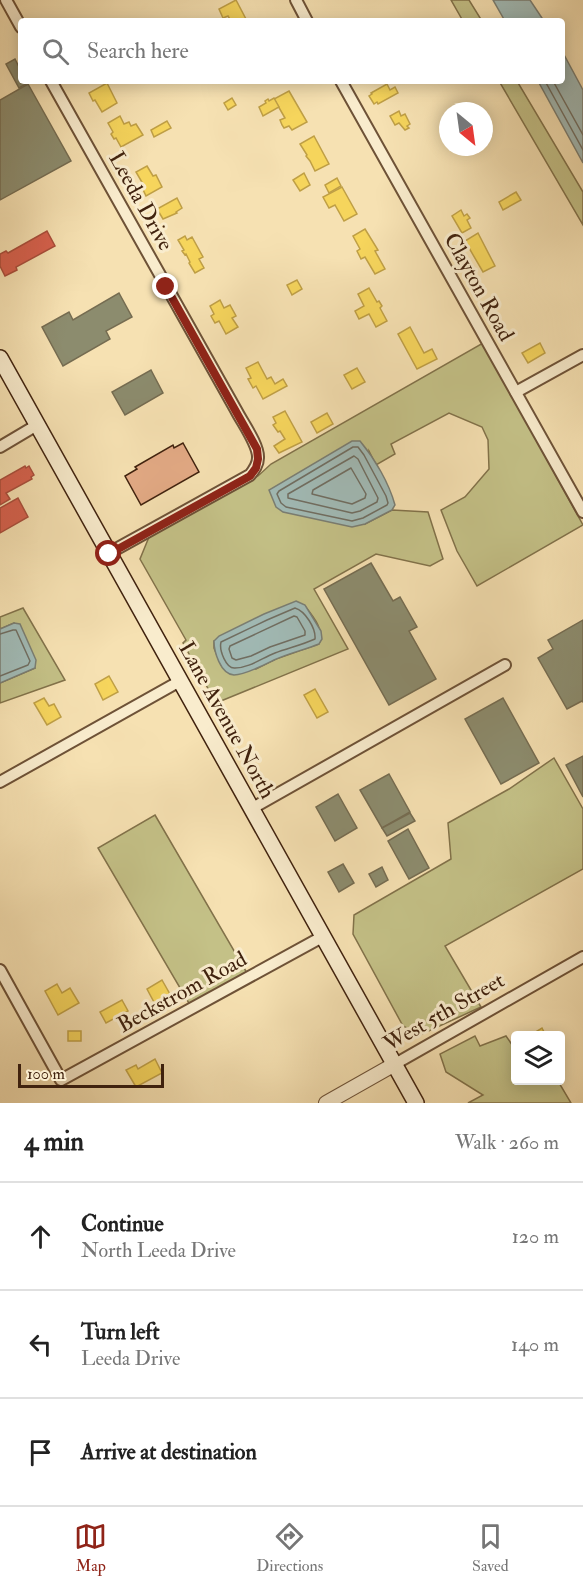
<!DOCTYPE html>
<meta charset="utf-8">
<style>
body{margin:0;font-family:"IM FELL Double Pica",serif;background:#f6f6f6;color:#222}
.controls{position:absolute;right:18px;bottom:18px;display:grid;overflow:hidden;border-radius:6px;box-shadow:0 3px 15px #0003}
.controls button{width:54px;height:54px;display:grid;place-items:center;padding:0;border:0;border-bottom:2px solid #e0e0e0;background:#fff;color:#222;font:30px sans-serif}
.compass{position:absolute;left:439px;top:102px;width:54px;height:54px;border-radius:50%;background:#fff;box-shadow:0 3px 15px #0003;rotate:151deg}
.scale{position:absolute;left:18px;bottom:15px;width:146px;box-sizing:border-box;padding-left:6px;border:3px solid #40220e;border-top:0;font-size:16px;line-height:21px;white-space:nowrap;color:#40220e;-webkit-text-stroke:4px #f9eccd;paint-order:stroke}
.stop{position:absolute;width:18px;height:18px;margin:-14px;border:4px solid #8f2418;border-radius:50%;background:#fff}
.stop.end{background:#8f2418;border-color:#fff;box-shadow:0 2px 6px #0008}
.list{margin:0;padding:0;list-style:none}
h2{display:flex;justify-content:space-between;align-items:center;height:78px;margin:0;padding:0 24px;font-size:26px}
h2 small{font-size:20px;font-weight:400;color:#767676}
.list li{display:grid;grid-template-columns:39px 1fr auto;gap:18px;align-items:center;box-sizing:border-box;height:108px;padding:0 24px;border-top:2px solid #e0e0e0}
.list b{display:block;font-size:22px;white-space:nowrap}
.list p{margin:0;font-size:20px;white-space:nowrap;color:#767676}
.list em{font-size:20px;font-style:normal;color:#767676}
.icon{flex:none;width:33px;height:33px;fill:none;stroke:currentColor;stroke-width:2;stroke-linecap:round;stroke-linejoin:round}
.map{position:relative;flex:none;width:583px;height:1103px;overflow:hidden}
.search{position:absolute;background:#fff;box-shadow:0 3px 15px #0003;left:18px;right:18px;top:18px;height:66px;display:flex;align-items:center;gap:15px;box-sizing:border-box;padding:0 21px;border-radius:6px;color:#767676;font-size:22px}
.sheet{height:402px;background:#fff}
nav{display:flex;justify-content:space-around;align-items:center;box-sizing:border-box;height:84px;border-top:2px solid #e0e0e0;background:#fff;font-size:16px;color:#767676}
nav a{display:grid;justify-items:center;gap:3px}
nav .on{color:#8f2418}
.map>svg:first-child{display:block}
.green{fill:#c4c187;stroke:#82724a;stroke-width:1.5;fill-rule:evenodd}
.water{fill:#a1bbb7;stroke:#7a7e73;stroke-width:1.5}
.homes{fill:#f6d55c;stroke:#bf9f45;stroke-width:1.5}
.shops{fill:#d6604d;stroke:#a94d3a;stroke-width:1.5}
.industry{fill:#8c8c6e;stroke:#756c51;stroke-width:1.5}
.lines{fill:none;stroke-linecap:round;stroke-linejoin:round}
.shore{stroke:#706e62;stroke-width:1.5}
.building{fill:#e3aa85;stroke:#40220e;stroke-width:1.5}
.minor-casing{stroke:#6e5237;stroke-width:14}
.tertiary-casing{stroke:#6e5237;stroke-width:16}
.secondary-casing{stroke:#40220e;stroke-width:18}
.minor{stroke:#f9eccd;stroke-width:10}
.tertiary{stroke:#f9eccd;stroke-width:14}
.secondary{stroke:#f9eccd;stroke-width:15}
.route{stroke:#8f2418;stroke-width:8}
.labels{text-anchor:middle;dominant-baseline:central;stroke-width:6;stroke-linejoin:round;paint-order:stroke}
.street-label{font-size:22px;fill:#40220e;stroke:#f9eccd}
</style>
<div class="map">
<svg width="583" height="1103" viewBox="0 0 583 1103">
<rect width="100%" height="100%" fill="#f6e1b2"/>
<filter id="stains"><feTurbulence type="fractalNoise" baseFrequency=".00333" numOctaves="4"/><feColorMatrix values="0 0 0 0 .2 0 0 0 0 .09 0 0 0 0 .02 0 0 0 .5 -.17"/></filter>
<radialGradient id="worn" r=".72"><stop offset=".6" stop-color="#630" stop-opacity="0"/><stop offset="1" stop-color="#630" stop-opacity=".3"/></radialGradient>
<g class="green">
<polygon points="451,0 469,0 482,21 463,21"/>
<polygon points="499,81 517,81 583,192 583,225"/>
<path d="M483,343L583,525L477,586L457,551L441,510L465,497L489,469L488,440L482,427L449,413L391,444L395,454L376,465L369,451L365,524L392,510L428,512L443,559L430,566L376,554L314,589L348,649L216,703L183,643L186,640L140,559L149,537L258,476L271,464ZM304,605C312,615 326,631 319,644L276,659L256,669L221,665L214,648V641Z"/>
<polygon points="23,608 65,680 0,703 0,683 35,668 14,623 0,629 0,617"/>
<polygon points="554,758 583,809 583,869 445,946 481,1007 420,1035 403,1026 353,934 354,915 451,859 448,823 509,789"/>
<polygon points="155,815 247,973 190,1005 98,848"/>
<polygon points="475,1036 480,1046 506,1036 515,1049 516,1080 558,1081 571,1103 468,1103 483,1095 446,1072 440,1054"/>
</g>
<g class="water">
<polygon points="493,0 530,0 544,21 505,21"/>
<polygon points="562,51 583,90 583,163 538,81 562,81"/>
<path d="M352,441H360C375,459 389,483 395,505L392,510L365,524L352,527L283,512L276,507L269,490Z"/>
<path d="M296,601L305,605L321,631L322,639L319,644C304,650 289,653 274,660C264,665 245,675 234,675C220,674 214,651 214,641L219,636L264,614Z"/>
<polygon points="14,623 20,624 36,660 35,668 0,683 0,629"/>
</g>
<g class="homes">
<polygon points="236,0 247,21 231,21 228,16 223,18 219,9"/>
<polygon points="107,83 117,103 102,112 95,100 93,101 89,93"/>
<polygon points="387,84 390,90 395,87 398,93 378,104 377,102 374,104 369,96 372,94 371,93"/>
<polygon points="289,91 307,122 292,130 289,126 284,128 282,125 280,120 285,118 274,99"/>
<polygon points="232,98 236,105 228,110 224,103"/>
<polygon points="274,98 279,107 263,116 259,107 266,103 265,101 268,99 269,101"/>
<polygon points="399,111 401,116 405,114 410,124 407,126 409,128 405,130 399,123 395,125 390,116"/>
<polygon points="120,116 124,124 129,122 131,126 136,124 143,135 121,147 116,138 114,139 111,134 113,132 108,123"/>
<polygon points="167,121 171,128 154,137 151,130"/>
<polygon points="314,136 329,164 315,171 310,161 306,156 307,155 300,144"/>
<polygon points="147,166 153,176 156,175 162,187 146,196 141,185 143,184 136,172"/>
<polygon points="304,173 310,185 300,191 293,180"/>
<polygon points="337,178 341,186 329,193 325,185"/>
<polygon points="342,187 357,214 344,221 335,205 329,208 323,197"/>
<polygon points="516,192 521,200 503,210 499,202"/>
<polygon points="177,198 182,208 176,212 177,213 163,219 157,209"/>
<polygon points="461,210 464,216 467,214 470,218 467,220 471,228 462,233 452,216"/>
<polygon points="365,229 378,250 375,251 385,269 375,274 365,257 361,259 357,251 360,249 353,236"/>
<polygon points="478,233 495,266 483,272 465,241"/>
<polygon points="185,236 187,240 192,237 203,257 199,259 204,268 195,273 189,263 190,262 186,254 185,255 182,251 184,250 178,240"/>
<polygon points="297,280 302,289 292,295 287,285"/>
<polygon points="369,288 377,302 379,301 382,306 380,308 387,321 376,327 369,314 359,319 355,311 364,306 358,294"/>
<polygon points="220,300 224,308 230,305 236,316 232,318 238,327 226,334 219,321 215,323 211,316 214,314 210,306"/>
<polygon points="410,327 424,353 432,349 437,359 417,369 398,334"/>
<polygon points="540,343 545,353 528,363 522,353"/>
<polygon points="258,362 267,379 271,377 275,384 283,379 287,386 263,399 256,386 253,388 248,379 251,378 246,368"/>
<polygon points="357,368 365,382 352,389 344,375"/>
<polygon points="285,411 302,442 279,453 274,446 285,439 280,431 278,432 273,425 276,423 273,417"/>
<polygon points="327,413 333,424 317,433 311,422"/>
<polygon points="109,676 118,692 103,700 95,684"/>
<polygon points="315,689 328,712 317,718 304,695"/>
<polygon points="44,698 49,706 54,704 61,717 47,725 34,703"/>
<polygon points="162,980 171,996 155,1004 147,989"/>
<polygon points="57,984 62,993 70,988 79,1003 58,1015 45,991"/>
<polygon points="122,1000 128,1011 106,1023 100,1012"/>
<polygon points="542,1028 546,1036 529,1036"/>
<rect x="68" y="1031" width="13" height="10"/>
<polygon points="155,1059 162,1073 136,1087 126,1070 136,1065 138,1069"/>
</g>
<g class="shops">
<polygon points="47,231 55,246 16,267 17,270 5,276 0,266 0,254 6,251 8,253"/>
<polygon points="25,466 26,468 29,466 34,475 31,477 32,479 6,493 10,499 0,505 0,480"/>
<polygon points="18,498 28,517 0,533 0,508"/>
</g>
<g class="industry">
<polygon points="15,59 21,71 21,81 27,81 28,83 19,88 6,64"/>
<polygon points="28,84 71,161 0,200 0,100"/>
<polygon points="119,293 132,317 106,331 110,339 63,366 42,327 69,312 73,320"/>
<polygon points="151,370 163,393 125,415 112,392"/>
<polygon points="371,563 393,601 400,597 417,627 409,631 436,679 389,705 324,589"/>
<polygon points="583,620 583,702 582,701 567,709 538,658 553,649 548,640"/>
<polygon points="503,698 539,763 501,784 465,719"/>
<polygon points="583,756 583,797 566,765"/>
<polygon points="389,774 410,812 382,828 360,790"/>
<polygon points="338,794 357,828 335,841 316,807"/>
<polygon points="410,813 415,821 387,836 382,828"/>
<polygon points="408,829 429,868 409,879 388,841"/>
<polygon points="343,864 354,883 339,892 328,872"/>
<polygon points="382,867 388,880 376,887 369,874"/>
</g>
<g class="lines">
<g class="shore">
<polyline points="545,81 583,150"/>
<polyline points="553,81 583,135"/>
<polygon points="353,447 358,447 364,455 386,496 388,503 387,505 363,518 352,521 286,507 281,503 277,494 279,491"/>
<polygon points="354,456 358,459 378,498 377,502 360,511 352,513 288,498 288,494"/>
<polygon points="351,468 366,494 365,498 352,504 312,494 313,490"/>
<path d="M295,608C305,611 316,628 315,639C302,645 288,648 275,653C262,658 249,668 235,668C226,669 219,650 221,642L267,620Z"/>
<polygon points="294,616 297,617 305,631 305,635 270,647 251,656 236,660 232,658 229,649 230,646"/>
<polyline points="0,634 13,630 16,630 30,661 28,665 0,676"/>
</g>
</g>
<polygon class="building" points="183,443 199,472 141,505 125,476 137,469 135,467 173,445 174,448"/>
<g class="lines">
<defs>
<g id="minor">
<polyline points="6,0 21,27"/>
<polyline points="296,0 307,21"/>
<path d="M51,81L236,410C242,422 259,445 258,458C258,465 254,470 250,475L109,553"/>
<polyline points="341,81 583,512"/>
<polyline points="516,392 583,355"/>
<polyline points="0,447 37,425"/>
<polyline points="0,782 180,681"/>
<polyline points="251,809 505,665"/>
<polyline points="0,970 61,1080 322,937"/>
<polyline points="395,1064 583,957"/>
</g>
<polyline id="tertiary" points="326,1103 395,1064"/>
<polyline id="secondary" points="0,358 416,1103"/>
</defs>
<use href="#minor" class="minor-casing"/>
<use href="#tertiary" class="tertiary-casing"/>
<use href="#secondary" class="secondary-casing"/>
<use href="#minor" class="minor"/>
<use href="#tertiary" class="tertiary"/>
<use href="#secondary" class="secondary"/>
</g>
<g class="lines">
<polyline class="route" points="109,554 250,476 256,468 258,459 257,449 166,287"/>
</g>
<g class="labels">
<g class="street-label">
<text transform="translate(141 201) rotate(61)">Leeda Drive</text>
<text transform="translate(479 287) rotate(61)">Clayton Road</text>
<text transform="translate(227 720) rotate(61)">Lane Avenue North</text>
<text transform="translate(182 992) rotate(-29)">Beckstrom Road</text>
<text transform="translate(444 1012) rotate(-30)">West 5th Street</text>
</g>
</g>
<rect width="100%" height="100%" filter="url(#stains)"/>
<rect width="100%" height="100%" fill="url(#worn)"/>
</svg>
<div class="controls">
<button><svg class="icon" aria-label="layers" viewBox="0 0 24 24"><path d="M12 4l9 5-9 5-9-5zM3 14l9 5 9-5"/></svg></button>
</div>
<svg class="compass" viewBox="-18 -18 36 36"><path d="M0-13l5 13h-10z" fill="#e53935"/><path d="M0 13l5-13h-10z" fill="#767676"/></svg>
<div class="scale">100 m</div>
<div class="stop" style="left:109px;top:554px"></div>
<div class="stop end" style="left:166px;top:287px"></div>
<div class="search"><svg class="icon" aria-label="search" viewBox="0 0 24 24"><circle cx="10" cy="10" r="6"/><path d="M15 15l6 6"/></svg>Search here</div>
</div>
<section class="sheet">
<h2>4 min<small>Walk · 260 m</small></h2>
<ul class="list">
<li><svg class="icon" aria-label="ahead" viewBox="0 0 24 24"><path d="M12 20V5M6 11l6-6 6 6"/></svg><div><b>Continue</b><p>North Leeda Drive</p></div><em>120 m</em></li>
<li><svg class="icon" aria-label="left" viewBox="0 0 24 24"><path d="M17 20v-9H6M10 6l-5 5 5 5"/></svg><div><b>Turn left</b><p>Leeda Drive</p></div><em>140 m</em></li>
<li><svg class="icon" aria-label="arrive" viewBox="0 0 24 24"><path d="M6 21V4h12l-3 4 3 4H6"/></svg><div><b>Arrive at destination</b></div></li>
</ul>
</section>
<nav>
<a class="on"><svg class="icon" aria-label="map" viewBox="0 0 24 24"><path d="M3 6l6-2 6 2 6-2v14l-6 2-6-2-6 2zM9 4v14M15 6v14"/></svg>Map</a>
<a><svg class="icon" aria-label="directions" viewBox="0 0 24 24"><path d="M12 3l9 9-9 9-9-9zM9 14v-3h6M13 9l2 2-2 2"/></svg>Directions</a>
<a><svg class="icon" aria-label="saved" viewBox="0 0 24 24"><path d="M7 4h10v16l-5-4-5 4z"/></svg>Saved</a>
</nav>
